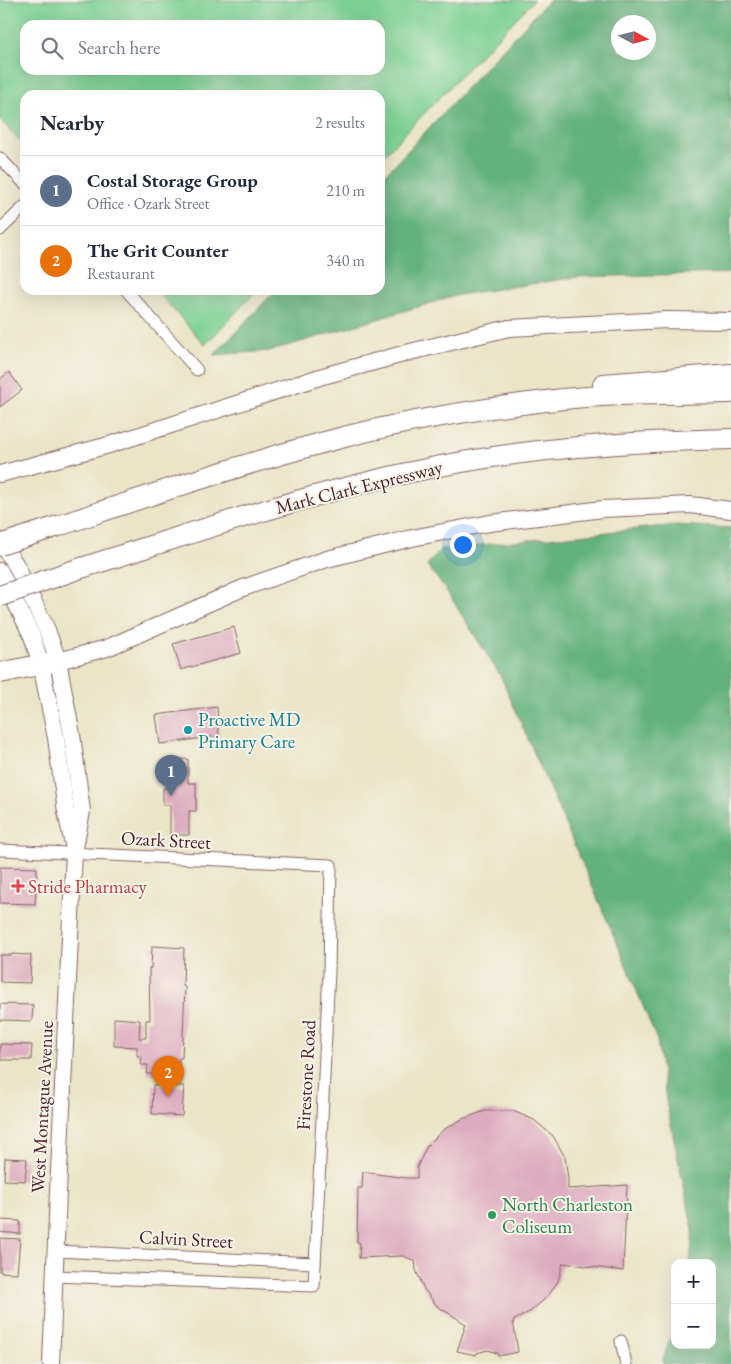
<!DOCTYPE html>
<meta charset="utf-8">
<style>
body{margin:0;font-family:"EB Garamond",serif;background:#f2f2f3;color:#1f2937}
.controls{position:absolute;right:15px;bottom:15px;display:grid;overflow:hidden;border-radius:10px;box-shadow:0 5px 20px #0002}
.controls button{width:45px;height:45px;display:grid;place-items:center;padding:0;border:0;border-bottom:1px solid #e0e1e3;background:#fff;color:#1f2937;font:25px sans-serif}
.compass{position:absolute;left:611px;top:15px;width:45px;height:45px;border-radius:50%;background:#fff;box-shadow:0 5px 20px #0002;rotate:97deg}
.you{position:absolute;left:462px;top:544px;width:18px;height:18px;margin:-12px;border:4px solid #fff;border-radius:50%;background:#1a73e8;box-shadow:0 0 0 8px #1a73e833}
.badge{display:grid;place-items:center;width:32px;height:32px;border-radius:50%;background:#1a73e8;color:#fff;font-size:16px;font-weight:700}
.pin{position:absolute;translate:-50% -41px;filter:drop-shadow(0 1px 2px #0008)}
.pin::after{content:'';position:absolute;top:26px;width:18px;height:15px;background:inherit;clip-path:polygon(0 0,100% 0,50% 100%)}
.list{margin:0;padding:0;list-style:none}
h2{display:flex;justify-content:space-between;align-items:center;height:65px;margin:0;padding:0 20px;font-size:21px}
h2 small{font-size:16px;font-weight:400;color:#747a83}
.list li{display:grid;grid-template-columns:32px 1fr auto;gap:15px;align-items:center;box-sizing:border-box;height:70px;padding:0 20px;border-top:1px solid #e0e1e3}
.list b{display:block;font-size:19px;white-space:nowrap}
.list p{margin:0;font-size:16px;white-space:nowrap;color:#747a83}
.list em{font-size:16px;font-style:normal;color:#747a83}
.icon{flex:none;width:28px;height:28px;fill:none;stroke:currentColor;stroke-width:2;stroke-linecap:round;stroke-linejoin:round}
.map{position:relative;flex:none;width:731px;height:1364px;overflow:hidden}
.search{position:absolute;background:#fff;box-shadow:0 5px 20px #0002;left:20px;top:20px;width:365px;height:55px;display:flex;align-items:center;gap:12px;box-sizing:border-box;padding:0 18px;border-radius:15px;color:#747a83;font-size:19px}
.panel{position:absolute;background:#fff;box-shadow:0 5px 20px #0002;left:20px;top:90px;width:365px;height:205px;border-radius:15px}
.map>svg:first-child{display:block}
.green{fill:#7ad093;stroke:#62785f;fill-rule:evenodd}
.forest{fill:#63b27d;stroke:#566854;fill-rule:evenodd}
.building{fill:#ddabbf}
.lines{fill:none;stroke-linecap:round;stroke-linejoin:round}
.street-casing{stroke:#826462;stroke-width:13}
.secondary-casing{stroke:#826462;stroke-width:18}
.highway-casing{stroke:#826462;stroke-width:22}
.street{stroke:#fff;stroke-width:11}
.secondary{stroke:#fff;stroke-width:16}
.highway{stroke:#fff;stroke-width:20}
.highway-bridge-casing{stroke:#826462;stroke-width:22;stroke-linecap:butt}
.highway-bridge{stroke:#fff;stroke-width:20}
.culture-dot{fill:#0f9aa8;stroke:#f7f3e8;stroke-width:2}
.health-dot{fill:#e0444e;stroke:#f7f3e8;stroke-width:2}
.leisure-dot{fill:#2e9e5b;stroke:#f7f3e8;stroke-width:2}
.labels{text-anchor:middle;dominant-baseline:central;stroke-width:4;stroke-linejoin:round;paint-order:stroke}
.street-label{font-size:19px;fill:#4a1f2b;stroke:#f7f3e8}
.culture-label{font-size:19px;fill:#0d838f;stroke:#f7f3e8;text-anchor:start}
.health-label{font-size:19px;fill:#be3a42;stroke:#f7f3e8;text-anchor:start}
.leisure-label{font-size:19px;fill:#27864d;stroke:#f7f3e8;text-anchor:start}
</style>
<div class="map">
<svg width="731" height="1364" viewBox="0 0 731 1364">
<rect width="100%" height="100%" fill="#f7f3e8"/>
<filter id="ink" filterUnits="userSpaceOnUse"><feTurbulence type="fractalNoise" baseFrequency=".02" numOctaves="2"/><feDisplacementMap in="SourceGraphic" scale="10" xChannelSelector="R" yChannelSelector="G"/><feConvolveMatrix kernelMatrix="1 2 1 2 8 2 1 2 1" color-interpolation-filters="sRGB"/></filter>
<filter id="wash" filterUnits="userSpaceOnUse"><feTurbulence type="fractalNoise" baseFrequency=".0096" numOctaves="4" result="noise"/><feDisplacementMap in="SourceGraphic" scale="20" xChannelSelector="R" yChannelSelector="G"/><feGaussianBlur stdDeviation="1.12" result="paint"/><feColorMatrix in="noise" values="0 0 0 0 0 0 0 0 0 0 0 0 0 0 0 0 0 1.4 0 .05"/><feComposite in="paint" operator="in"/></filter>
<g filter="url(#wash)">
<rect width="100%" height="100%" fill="#eae5c7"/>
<g class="green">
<path d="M0,0H534L380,159V95H25V146L0,120ZM25,25H380V70H25Z"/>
<polygon points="156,290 257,290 205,345"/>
</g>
<g class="forest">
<path d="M549,0H731V273L578,277L458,295L270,351L214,355L276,290H380V180ZM618,22H648V52H618Z"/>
<polygon points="676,525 731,528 731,1364 664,1364 663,1360 673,1330 675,1329 675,1345 712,1345 712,1263 690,1263 693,1230 667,1106 657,1040 617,943 501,677 446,590 427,565 442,549"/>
</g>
<g id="blocks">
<g class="building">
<polygon points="9,372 22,390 0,407 0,379"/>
<polygon points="234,627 241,653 181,670 173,644"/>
<polygon points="217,707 219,736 160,744 156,715"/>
<polygon points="169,759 188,759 188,783 196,783 196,811 189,811 189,835 170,835 170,805 163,805 163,788 169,788"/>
<polygon points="0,867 37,868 35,904 0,903"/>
<polygon points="152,946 184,948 183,986 185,987 182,1058 179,1058 179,1071 162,1071 162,1074 147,1074 148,1065 141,1065 142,1056 137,1056 137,1047 114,1046 114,1018 140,1020 139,1038 146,1038 146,1020 150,1020 149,968 151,968"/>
<polygon points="12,954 31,955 30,983 0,982 0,955 12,955"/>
<polygon points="0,1004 33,1005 32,1021 0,1020"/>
<polygon points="0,1044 32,1045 31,1060 0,1060"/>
<polygon points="153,1085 184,1086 182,1116 152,1114"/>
<polygon points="485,1111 513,1111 534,1120 553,1136 565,1157 568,1178 568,1189 627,1185 623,1271 563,1263 558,1281 548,1296 531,1311 513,1321 518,1352 498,1356 497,1353 488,1350 477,1353 476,1355 457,1351 466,1324 437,1306 424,1289 416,1270 415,1261 403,1256 359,1258 360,1243 357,1242 358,1188 362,1188 363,1172 406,1178 417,1178 417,1167 427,1146 443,1130 462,1119"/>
<polygon points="5,1158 27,1159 25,1181 4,1180"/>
<polygon points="0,1220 20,1221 20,1234 0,1232"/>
<polygon points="0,1238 20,1239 17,1273 0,1272"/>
</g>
</g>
</g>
<g filter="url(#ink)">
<use href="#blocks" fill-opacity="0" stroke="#826462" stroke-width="1"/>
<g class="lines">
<defs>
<g id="street">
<polyline points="0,158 25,184"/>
<polyline points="0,230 25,206"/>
<polyline points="126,290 197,370"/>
<polyline points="0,850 331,865 329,971 314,1286 54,1276"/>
<polyline points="55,1251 315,1263"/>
<polyline points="621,1341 626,1364"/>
</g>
<g id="secondary">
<polyline points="0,474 109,445 323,376 414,351 509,328 667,320 731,321"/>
<polyline points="0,541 16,565 47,630 58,661 72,735 82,811 74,853 58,1192 51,1364"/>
<polyline points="0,571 32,636 41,665 56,738 66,812 73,844"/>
<polyline points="58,661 107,648 243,588 327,559 412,538 490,523 603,509 690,505 731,510"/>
</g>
<g id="highway">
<polyline points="603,384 731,374"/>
<path d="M55,527C151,495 247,462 344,437C410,420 478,409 546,401C607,393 670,394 731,393"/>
<path d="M72,571C203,530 333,484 468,461C554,446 644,441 731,439"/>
<polyline points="0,673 58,661"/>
</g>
</defs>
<use href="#street" class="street-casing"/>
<use href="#secondary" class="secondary-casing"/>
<use href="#highway" class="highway-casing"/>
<use href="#street" class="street"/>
<use href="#secondary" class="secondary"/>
<use href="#highway" class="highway"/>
<defs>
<g id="highway-bridge">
<polyline points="0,545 55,527"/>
<polyline points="0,596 72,571"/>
</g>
</defs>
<use href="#highway-bridge" class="highway-bridge-casing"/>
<use href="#highway-bridge" class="highway-bridge"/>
</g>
</g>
<circle class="culture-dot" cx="188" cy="730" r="5"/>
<path class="health-dot" d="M15.5 878.5h5v5h5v5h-5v5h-5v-5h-5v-5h5z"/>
<circle class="leisure-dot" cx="492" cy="1215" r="5"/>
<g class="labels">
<g class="street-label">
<text transform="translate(359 487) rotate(-14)">Mark Clark Expressway</text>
<text transform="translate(166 840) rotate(3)">Ozark Street</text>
<text transform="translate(306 1075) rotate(-87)">Firestone Road</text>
<text transform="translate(42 1107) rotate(-87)">West Montague Avenue</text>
<text transform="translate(186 1239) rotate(3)">Calvin Street</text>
</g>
<g class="culture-label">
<text x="198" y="719">Proactive MD<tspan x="198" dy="22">Primary Care</tspan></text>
</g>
<g class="health-label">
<text x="28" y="886">Stride Pharmacy</text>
</g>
<g class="leisure-label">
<text x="502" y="1204">North Charleston<tspan x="502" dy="22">Coliseum</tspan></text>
</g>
</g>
</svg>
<div class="controls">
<button>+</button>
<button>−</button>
</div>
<svg class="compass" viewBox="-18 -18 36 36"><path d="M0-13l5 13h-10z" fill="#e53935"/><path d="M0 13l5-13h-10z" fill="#747a83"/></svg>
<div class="you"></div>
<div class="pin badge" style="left:171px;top:796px;background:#5c6f8a">1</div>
<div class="pin badge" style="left:168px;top:1097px;background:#e8710a">2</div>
<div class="search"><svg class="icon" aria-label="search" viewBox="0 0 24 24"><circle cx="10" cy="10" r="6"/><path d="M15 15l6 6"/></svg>Search here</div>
<section class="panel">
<h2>Nearby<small>2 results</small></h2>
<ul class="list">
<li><span class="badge" style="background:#5c6f8a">1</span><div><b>Costal Storage Group</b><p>Office · Ozark Street</p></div><em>210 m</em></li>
<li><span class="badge" style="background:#e8710a">2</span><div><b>The Grit Counter</b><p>Restaurant</p></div><em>340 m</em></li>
</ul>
</section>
</div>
